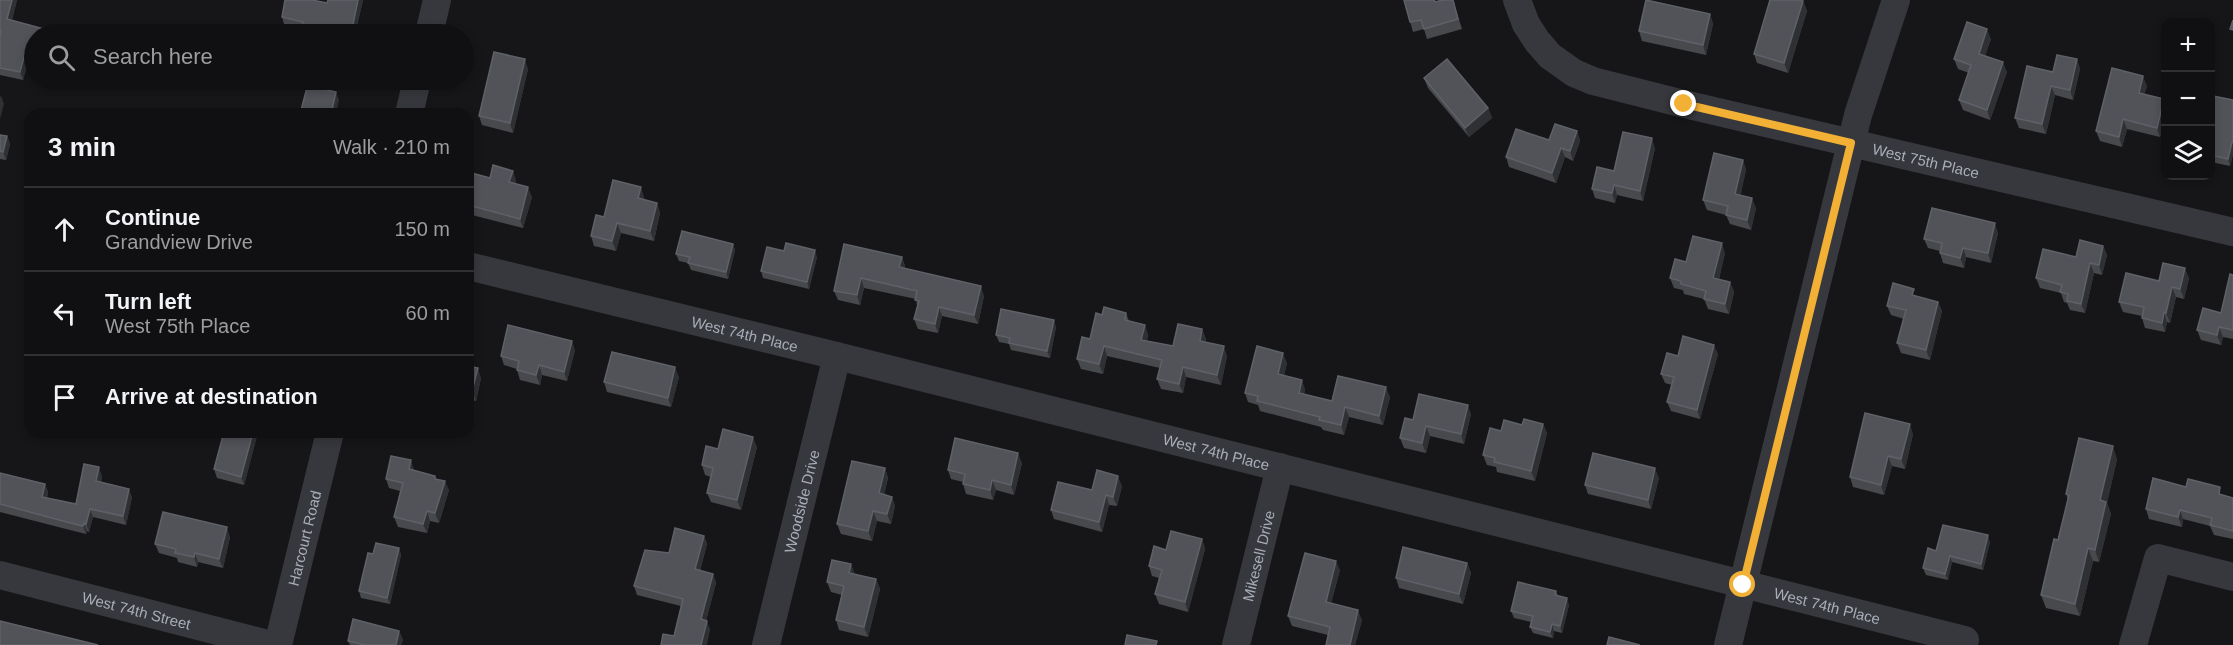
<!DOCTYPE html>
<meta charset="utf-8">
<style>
body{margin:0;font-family:Arial,sans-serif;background:#19191b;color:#f1f3f6}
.controls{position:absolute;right:18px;top:18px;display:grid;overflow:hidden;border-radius:12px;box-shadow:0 3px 9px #0003}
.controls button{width:54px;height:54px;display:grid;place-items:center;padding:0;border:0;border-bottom:2px solid #303032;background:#101012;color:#f1f3f6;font:30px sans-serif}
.stop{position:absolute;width:18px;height:18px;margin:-14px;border:4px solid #f2b134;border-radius:50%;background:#fff}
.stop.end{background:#f2b134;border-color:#fff;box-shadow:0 2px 6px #0008}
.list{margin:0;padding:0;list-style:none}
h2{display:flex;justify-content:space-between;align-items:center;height:78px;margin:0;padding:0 24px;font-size:26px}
h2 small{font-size:20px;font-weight:400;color:#9c9d9f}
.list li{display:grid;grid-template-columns:39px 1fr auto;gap:18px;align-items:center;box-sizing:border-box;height:84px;padding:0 24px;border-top:2px solid #303032}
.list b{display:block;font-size:22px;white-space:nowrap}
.list p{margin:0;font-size:20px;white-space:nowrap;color:#9c9d9f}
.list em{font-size:20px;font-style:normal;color:#9c9d9f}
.icon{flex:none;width:33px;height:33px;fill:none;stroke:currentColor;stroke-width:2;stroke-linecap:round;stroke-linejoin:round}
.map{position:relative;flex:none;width:2233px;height:645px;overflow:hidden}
.search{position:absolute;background:#101012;box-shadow:0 3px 9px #0003;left:24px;top:24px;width:450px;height:66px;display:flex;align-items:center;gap:15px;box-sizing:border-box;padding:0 21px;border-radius:33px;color:#9c9d9f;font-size:22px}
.panel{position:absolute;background:#101012;box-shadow:0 3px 9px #0003;left:24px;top:108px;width:450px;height:330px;border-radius:18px}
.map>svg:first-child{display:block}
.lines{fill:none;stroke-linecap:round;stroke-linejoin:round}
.minor{stroke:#37383d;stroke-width:28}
.wall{fill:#47494d}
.shaded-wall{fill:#2f3033}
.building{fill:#525359;stroke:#5f6168;stroke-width:1.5}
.route{stroke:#f2b134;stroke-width:8}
.labels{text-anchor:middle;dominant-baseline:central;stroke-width:4.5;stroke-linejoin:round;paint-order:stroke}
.street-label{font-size:15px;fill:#a8adb8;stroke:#111113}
</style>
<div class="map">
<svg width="2233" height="645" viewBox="0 0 2233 645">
<rect width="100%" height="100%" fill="#161618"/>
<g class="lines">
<g class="minor">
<path id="s1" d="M1517,0L1526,24L1537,41L1550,56L1574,73L1593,81L1684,104L2233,232"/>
<polyline points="429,34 437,0"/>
<polyline points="409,114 417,80"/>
<path id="s2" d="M468,266L837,356L1965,640"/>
<path id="s3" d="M0,575L272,645"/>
<path id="s4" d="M278,645L330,432"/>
<path id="s5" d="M766,645L837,356"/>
<path id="s6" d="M1236,645L1280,467"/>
<polyline points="1728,645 1858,115 1896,0"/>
<polyline points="2133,645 2158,558 2233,577"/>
</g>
</g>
<g class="wall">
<polygon points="0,0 17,0 12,20 34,34 34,63 28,61 23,80 0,75"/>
<polygon points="328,0 363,0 355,34 300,34 301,28 284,24 282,17 327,3"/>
<polygon points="1404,0 1435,0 1435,2 1455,7 1462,29 1427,39 1424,29 1413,32"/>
<polygon points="1803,1 1807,11 1788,73 1757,63 1754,54"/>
<polygon points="1710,14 1713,24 1706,55 1642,41 1639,31"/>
<polygon points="1991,39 1985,56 2007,72 1990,120 1963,110 1959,100 1969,73 1958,69 1954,59"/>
<polygon points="2077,59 2080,69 2073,100 2055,95 2046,134 2019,128 2015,118 2053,72"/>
<polygon points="528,69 513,133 482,125 479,116"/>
<polygon points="1424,78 1488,108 1492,118 1469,137 1428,88"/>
<polygon points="2147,86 2144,94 2164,99 2166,103 2166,118 2160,137 2127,129 2122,147 2100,141 2096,131"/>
<polygon points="2233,100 2233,154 2230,166 2211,162 2211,106"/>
<polygon points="1577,131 1580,141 1573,161 1565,157 1556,183 1509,167 1506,157 1549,140"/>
<polygon points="0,135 7,136 10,144 6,160 0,159"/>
<polygon points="1655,148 1643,201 1617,195 1615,203 1595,198 1592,189 1614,171"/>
<polygon points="1743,160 1746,170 1740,195 1756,208 1751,230 1730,224 1726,215 1707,210 1703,200"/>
<polygon points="468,172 490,178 516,180 515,184 532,197 523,228 468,214"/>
<polygon points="644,197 644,200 657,203 660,213 654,241 621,233 616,251 594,246 591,236 604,217"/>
<polygon points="1998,233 1991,263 1966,257 1964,268 1943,263 1940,253 1940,251 1928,248 1924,239"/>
<polygon points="733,244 735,250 728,279 691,270 688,263 679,261 676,254"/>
<polygon points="2103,246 2107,255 2102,275 2094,273 2085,313 2070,310 2067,303 2064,302 2061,293 2040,288 2036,278"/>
<polygon points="784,251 817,257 809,289 763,278 761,271"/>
<polygon points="1725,253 1719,279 1730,282 1734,292 1729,314 1708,309 1704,299 1684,294 1683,290 1674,288 1670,278 1686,262"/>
<polygon points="902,257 905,266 905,268 984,296 978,324 942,316 938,333 918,329 914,319 917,306 916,299 864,288 860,305 838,300 834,291"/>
<polygon points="2233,275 2233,339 2223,337 2221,345 2201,340 2197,330 2221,313"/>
<polygon points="2189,278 2184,299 2176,297 2170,323 2167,322 2165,332 2145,328 2142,318 2142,316 2123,312 2119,302 2159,281"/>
<polygon points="1916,296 1938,302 1942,311 1930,360 1901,353 1897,343 1904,319 1891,315 1887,306"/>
<polygon points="1126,313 1129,321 1148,334 1147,341 1173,346 1202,329 1206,339 1205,342 1227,356 1221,385 1186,377 1183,393 1161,389 1157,379 1160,368 1107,356 1103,374 1081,369 1077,359 1090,339 1102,315"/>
<polygon points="1056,327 1050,358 1011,350 1009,344 999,342 996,335"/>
<polygon points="575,350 567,381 542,375 540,385 520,380 517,370 517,369 504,365 501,356"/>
<polygon points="1718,354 1700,419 1671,411 1667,402 1672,385 1665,383 1661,374 1678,356"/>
<polygon points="1287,363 1284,375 1305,389 1304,394 1332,401 1390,397 1383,425 1349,417 1344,435 1323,430 1321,427 1260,411 1258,405 1248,402 1245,393"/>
<polygon points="468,366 481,378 476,401 468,399"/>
<polygon points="679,377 671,407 607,392 604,382"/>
<polygon points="1471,414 1464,444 1430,436 1426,453 1404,448 1400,438 1413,420"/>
<polygon points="1543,424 1547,433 1535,481 1497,472 1496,467 1487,465 1483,455 1501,431 1522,425"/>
<polygon points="258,432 244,485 217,478 214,469"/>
<polygon points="1913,434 1905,469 1892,466 1884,495 1853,487 1850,477"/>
<polygon points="757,447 741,510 711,502 707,493 711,477 705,475 702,465 718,449"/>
<polygon points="2117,459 2107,503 2111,514 2099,562 2093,561 2080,616 2046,608 2041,595 2058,540 2068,500 2066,494"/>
<polygon points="1022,463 1014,495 996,490 993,500 966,494 963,484 963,482 951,479 948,470"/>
<polygon points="885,468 888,478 884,495 892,497 895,506 891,524 877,521 872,541 841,534 837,524"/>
<polygon points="414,470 435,476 436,479 449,490 439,523 430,521 427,533 398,527 394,517 400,491 389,488 386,479"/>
<polygon points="0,473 45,484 48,492 47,498 76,504 102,476 101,482 132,497 126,525 93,517 89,532 87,531 86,534 66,529 0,512"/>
<polygon points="1659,478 1651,509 1588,494 1585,485"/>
<polygon points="1122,486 1117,506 1109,505 1102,532 1054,519 1051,510 1092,490"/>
<polygon points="2186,487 2233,498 2233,539 2214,535 2210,526 2183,519 2182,527 2149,519 2146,509"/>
<polygon points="704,536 707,544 700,571 713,574 716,583 706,621 710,630 674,636 681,606 637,595 634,586 669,553"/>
<polygon points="230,537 223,568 198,562 197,567 178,562 177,558 159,553 155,544"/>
<polygon points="1202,539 1205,549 1188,612 1159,604 1155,594 1159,578 1152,576 1149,566 1166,550"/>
<polygon points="1990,542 1983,570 1952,562 1948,580 1926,575 1923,568 1936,551"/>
<polygon points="399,548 401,555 390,604 361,598 359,591 373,554"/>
<polygon points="1467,563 1471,573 1463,604 1399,588 1396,578"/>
<polygon points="1340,570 1331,603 1362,620 1355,645 1326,645 1328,635 1292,626 1288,616"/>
<polygon points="855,574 876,579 880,589 868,637 839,630 836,620 842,595 831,592 827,582"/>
<polygon points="1556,591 1558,596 1569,605 1562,633 1554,631 1553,638 1533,633 1530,627 1531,622 1514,618 1511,611"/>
<polygon points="399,631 403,640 401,645 350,645 348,641"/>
</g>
<g class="shaded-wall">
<polygon points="12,0 17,0 10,27 7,19"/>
<polygon points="358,0 363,0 355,34 351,34"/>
<polygon points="1803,1 1807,11 1788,73 1784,63"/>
<polygon points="1710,14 1713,24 1706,55 1703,45"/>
<polygon points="1987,29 1991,39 1982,64 1979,54"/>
<polygon points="25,53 28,61 23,80 20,72"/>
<polygon points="525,59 528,69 513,133 510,123"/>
<polygon points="2077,59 2080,69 2073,100 2070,90"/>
<polygon points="2003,62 2007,72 1990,120 1987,110"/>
<polygon points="2143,76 2147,86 2142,103 2139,93"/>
<polygon points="329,80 334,80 329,98 327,90"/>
<polygon points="2051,86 2055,95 2046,134 2042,124"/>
<polygon points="336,92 339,100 336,114 331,114"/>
<polygon points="1,95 4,104 0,119 0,98"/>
<polygon points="2164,99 2166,103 2166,118 2160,137 2157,128"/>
<polygon points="1488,108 1492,118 1469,137 1465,128"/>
<polygon points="2123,119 2127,129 2122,147 2119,137"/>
<polygon points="1577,131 1580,141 1573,161 1570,151"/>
<polygon points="7,136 10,144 6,160 3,152"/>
<polygon points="1652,138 1655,148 1643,201 1640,191"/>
<polygon points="2232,142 2233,145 2233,154 2230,166 2228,159"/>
<polygon points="1561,148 1565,157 1556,183 1552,173"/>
<polygon points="1743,160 1746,170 1739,204 1735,194"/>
<polygon points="513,171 516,180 513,192 509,182"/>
<polygon points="1614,185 1617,195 1615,203 1612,193"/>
<polygon points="528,187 532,197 523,228 520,219"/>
<polygon points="641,187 644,197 642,208 638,198"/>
<polygon points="1752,198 1756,208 1751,230 1747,220"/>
<polygon points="657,203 660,213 654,241 650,231"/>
<polygon points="617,223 621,233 616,251 612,241"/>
<polygon points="1995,223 1998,233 1991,263 1988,253"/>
<polygon points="1722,243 1725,253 1717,288 1713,278"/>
<polygon points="733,244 735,250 728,279 726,272"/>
<polygon points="2103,246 2107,255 2102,275 2099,265"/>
<polygon points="1963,248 1966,257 1964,268 1960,258"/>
<polygon points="815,250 817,257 809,289 807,282"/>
<polygon points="902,257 905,266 903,277 899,267"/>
<polygon points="2090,263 2094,273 2085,313 2081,304"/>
<polygon points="2185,268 2189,278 2184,299 2180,289"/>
<polygon points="861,278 864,288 860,305 857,295"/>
<polygon points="1730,282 1734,292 1729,314 1725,304"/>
<polygon points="981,286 984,296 978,324 974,315"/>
<polygon points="2172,287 2176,297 2170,323 2166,313"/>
<polygon points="1938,302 1942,311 1930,360 1926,350"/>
<polygon points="939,307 942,316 938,333 935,324"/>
<polygon points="2164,312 2167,322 2165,332 2162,323"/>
<polygon points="1054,320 1056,327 1050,358 1047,351"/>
<polygon points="1145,325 1148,334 1145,349 1141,340"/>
<polygon points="2219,327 2223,337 2221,345 2217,335"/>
<polygon points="1202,329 1206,339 1203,351 1200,341"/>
<polygon points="572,341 575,350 567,381 564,372"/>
<polygon points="1714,345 1718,354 1700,419 1697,410"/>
<polygon points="1104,346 1107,356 1103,374 1099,364"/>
<polygon points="1224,346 1227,356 1221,385 1217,375"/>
<polygon points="1283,353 1287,363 1282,383 1278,374"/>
<polygon points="539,365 542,375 540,385 536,375"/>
<polygon points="675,367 679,377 671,407 668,398"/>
<polygon points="1183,367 1186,377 1183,393 1179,384"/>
<polygon points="478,368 481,378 476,401 472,391"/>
<polygon points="1302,380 1305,389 1302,402 1299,393"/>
<polygon points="1386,387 1390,397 1383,425 1379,416"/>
<polygon points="1468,405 1471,414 1464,444 1461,434"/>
<polygon points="1345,407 1349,417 1344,435 1341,425"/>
<polygon points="1543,424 1547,433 1535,481 1531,471"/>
<polygon points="1910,424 1913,434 1905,469 1901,459"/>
<polygon points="1426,426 1430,436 1426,453 1422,443"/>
<polygon points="253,432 258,432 244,485 241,477"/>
<polygon points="753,437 757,447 741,510 737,500"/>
<polygon points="2113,446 2117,459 2107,503 2111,514 2099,562 2095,550 2100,500"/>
<polygon points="1018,453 1022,463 1014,495 1011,485"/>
<polygon points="1888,456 1892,466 1884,495 1881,485"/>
<polygon points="411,460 414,470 412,479 409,469"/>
<polygon points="99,467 102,476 99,489 96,481"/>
<polygon points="885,468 888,478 882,503 879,493"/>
<polygon points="1655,468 1659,478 1651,509 1648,500"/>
<polygon points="1118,476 1122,486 1117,506 1113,497"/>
<polygon points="992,480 996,490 993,500 990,490"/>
<polygon points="445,481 449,490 439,523 435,513"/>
<polygon points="45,484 48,492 45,505 42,497"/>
<polygon points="129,489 132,497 126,525 123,516"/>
<polygon points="1106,495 1109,505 1102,532 1099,522"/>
<polygon points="892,497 895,506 891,524 887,514"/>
<polygon points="90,509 93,517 89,532 86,524"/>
<polygon points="2180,510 2183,519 2182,527 2178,517"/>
<polygon points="427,511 430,521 427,533 423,524"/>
<polygon points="873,511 877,521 872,541 868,531"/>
<polygon points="84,523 87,531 86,534 83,526"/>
<polygon points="227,527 230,537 223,568 219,559"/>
<polygon points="1988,535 1990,542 1983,570 1981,564"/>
<polygon points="704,536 707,544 698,578 695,569"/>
<polygon points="1202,539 1205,549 1188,612 1185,602"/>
<polygon points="399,548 401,555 390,604 387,598"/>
<polygon points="2088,548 2093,561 2080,616 2075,604"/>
<polygon points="195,553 198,562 197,567 194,557"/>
<polygon points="1950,556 1952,562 1948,580 1945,574"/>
<polygon points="1336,561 1340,570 1329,612 1326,602"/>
<polygon points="1467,563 1471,573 1463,604 1459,594"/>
<polygon points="851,564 855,574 849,573"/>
<polygon points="713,574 716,583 704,628 701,619"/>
<polygon points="876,579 880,589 868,637 864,627"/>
<polygon points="1567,598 1569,605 1562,633 1560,626"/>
<polygon points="1358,610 1362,620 1355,645 1350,645"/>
<polygon points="707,621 710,630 707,645 701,645"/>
<polygon points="1552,624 1554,631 1553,638 1550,632"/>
<polygon points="399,631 403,640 401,645 396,645"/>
</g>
<g class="building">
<polygon points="0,0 12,0 7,19 48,30 47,34 34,34 34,56 25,53 20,72 0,68 0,36 1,31 0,31"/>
<polygon points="285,0 312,0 327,3 328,0 358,0 351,34 340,33 340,34 300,34 303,22 282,17"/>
<polygon points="1404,0 1434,0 1435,2 1443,0 1453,0 1458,19 1424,29 1421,20 1410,22"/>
<polygon points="1646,0 1710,14 1703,45 1639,31"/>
<polygon points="1770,0 1799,0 1803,1 1784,63 1754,54"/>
<polygon points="2233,20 2233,30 2230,29"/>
<polygon points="1967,22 1987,29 1979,54 2003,62 1987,110 1959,100 1971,65 1954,59"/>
<polygon points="494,52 525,59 510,123 479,116"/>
<polygon points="2057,55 2077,59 2070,90 2051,86 2042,124 2015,118 2027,66 2053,72"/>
<polygon points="1447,59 1488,108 1465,128 1424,78"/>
<polygon points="2112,68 2143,76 2139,93 2164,99 2157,128 2123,119 2119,137 2096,131"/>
<polygon points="309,80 329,80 327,90 336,92 331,114 300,114"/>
<polygon points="2213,96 2233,100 2233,142 2232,142 2228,159 2211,155 2211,106"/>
<polygon points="1555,124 1577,131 1570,151 1561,148 1552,173 1506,157 1516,129 1549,140"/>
<polygon points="1623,132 1652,138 1640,191 1614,185 1612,193 1592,189 1597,167 1614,171"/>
<polygon points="0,135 7,136 3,152 0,151"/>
<polygon points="1714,153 1743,160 1735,194 1752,198 1747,220 1726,215 1728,206 1703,200"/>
<polygon points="493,165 513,171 509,182 528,187 520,219 468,205 468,172 490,178"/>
<polygon points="613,180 641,187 638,198 657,203 650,231 617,223 612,241 591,236 596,215 604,217"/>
<polygon points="1932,208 1995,223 1988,253 1963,248 1960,258 1940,253 1942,243 1924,239"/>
<polygon points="682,231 733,244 726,272 688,263 690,257 676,254"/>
<polygon points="1693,236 1722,243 1713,278 1730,282 1725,304 1704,299 1706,291 1681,284 1681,281 1670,278 1675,259 1686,262"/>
<polygon points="2080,240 2103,246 2099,265 2090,263 2081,304 2067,301 2068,294 2060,292 2062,285 2036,278 2043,249 2076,257"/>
<polygon points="786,243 815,250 807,282 761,271 767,247 784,251"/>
<polygon points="844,244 902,257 899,267 981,286 974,315 939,307 935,324 914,319 919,301 915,300 917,291 861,278 857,295 834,291"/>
<polygon points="2163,263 2185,268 2180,289 2172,287 2166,313 2164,312 2162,323 2142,318 2144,307 2119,302 2126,273 2159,281"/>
<polygon points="2230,274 2233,275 2233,330 2219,327 2217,335 2197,330 2203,308 2221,313"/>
<polygon points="1893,283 1914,289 1912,295 1938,302 1926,350 1897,343 1906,310 1887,306"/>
<polygon points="1104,307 1126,313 1125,320 1145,325 1141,340 1173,346 1178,324 1202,329 1200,341 1224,346 1217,375 1183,367 1179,384 1157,379 1162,360 1104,346 1099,364 1077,359 1082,337 1090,339 1096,313 1102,315"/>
<polygon points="1001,309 1054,320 1047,351 1009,343 1010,338 996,335"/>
<polygon points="508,325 572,341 564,372 539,365 536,375 517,370 519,361 501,356"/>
<polygon points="1683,336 1714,345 1697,410 1667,402 1674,377 1661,374 1667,353 1678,356"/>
<polygon points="1257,346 1283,353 1278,374 1302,380 1299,393 1332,401 1338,376 1386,387 1379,416 1345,407 1341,425 1319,420 1320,417 1257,401 1258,396 1245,393"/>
<polygon points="612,352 675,367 668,398 604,382"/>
<polygon points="468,366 478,368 472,391 468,390"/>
<polygon points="1419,394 1468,405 1461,434 1426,426 1422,443 1400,438 1405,418 1413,420"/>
<polygon points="1865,413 1910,424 1901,459 1888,456 1881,485 1850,477"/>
<polygon points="1524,419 1543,424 1531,471 1494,462 1495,458 1483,455 1490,428 1501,431 1504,420 1522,425"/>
<polygon points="723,429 753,437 737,500 707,493 713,468 702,465 706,446 718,449"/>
<polygon points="224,432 253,432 241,477 214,469"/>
<polygon points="955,438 1018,453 1011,485 992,480 990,490 963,484 965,474 948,470"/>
<polygon points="2079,438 2113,446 2100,500 2106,502 2095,550 2088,548 2075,604 2041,595 2054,539 2058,540 2069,495 2066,494"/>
<polygon points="1593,453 1655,468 1648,500 1585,485"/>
<polygon points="391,456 411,460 409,469 435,476 435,479 445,481 435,513 427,511 423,524 394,517 403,483 386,479"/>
<polygon points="852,461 885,468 879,493 892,497 887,514 873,511 868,531 837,524"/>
<polygon points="84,464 99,467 96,481 129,489 123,516 90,509 86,524 84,523 83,526 63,521 0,504 0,473 45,484 42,497 76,504"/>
<polygon points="1097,470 1118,476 1113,497 1106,495 1099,522 1051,510 1058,482 1092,490"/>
<polygon points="2153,478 2186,487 2188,479 2220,487 2219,494 2233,498 2233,531 2210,525 2212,518 2180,510 2178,517 2146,509"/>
<polygon points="163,512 227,527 219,559 195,553 194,557 175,553 176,549 155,544"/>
<polygon points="1943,525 1988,535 1981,564 1950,556 1945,574 1923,568 1928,548 1936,551"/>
<polygon points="675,528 704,536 695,569 713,574 701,619 707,621 701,645 661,645 663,634 674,636 683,599 634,586 645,550 669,553"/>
<polygon points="1171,531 1202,539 1185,602 1155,594 1162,570 1149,566 1154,546 1166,550"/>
<polygon points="376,543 399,548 387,598 359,591 368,553 373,554"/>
<polygon points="1403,547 1467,563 1459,594 1396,578"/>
<polygon points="1305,553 1336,561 1326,602 1358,610 1350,645 1326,645 1330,627 1288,616"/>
<polygon points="832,560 851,564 849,573 876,579 864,627 836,620 844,586 827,582"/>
<polygon points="1518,582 1556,591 1555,595 1567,598 1560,626 1552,624 1550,632 1530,627 1533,616 1511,611"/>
<polygon points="353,619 399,631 396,645 365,645 348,641"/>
<polygon points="0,621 98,645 0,645"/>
<polygon points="1127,635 1157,641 1156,645 1125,645"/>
<polygon points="1609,637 1640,645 1607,645"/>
</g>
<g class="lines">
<polyline class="route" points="1684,104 1851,143 1743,585"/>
</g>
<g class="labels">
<g class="street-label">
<text stroke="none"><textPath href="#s1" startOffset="458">West 75th Place</textPath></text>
<text stroke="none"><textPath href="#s2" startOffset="285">West 74th Place</textPath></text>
<text stroke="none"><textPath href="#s2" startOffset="771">West 74th Place</textPath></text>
<text stroke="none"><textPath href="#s5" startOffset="148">Woodside Drive</textPath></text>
<text stroke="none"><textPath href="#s4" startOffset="110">Harcourt Road</textPath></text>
<text stroke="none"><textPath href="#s6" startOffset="92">Mikesell Drive</textPath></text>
<text stroke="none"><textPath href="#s2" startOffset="1401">West 74th Place</textPath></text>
<text stroke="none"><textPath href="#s3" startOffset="141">West 74th Street</textPath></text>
</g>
</g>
</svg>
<div class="controls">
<button>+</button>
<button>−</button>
<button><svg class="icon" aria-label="layers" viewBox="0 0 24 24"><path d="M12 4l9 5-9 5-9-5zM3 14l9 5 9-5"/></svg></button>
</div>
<div class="stop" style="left:1743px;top:585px"></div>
<div class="stop end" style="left:1684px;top:104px"></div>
<div class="search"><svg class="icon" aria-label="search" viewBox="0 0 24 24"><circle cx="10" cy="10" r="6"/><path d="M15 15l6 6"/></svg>Search here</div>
<section class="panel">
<h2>3 min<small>Walk · 210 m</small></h2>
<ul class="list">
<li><svg class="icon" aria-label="ahead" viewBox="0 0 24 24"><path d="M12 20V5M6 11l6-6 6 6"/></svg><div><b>Continue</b><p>Grandview Drive</p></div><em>150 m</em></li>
<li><svg class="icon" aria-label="left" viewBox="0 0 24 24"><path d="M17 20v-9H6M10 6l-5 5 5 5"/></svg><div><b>Turn left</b><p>West 75th Place</p></div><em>60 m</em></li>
<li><svg class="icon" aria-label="arrive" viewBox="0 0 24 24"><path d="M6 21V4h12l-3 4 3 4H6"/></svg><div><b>Arrive at destination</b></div></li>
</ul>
</section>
</div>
